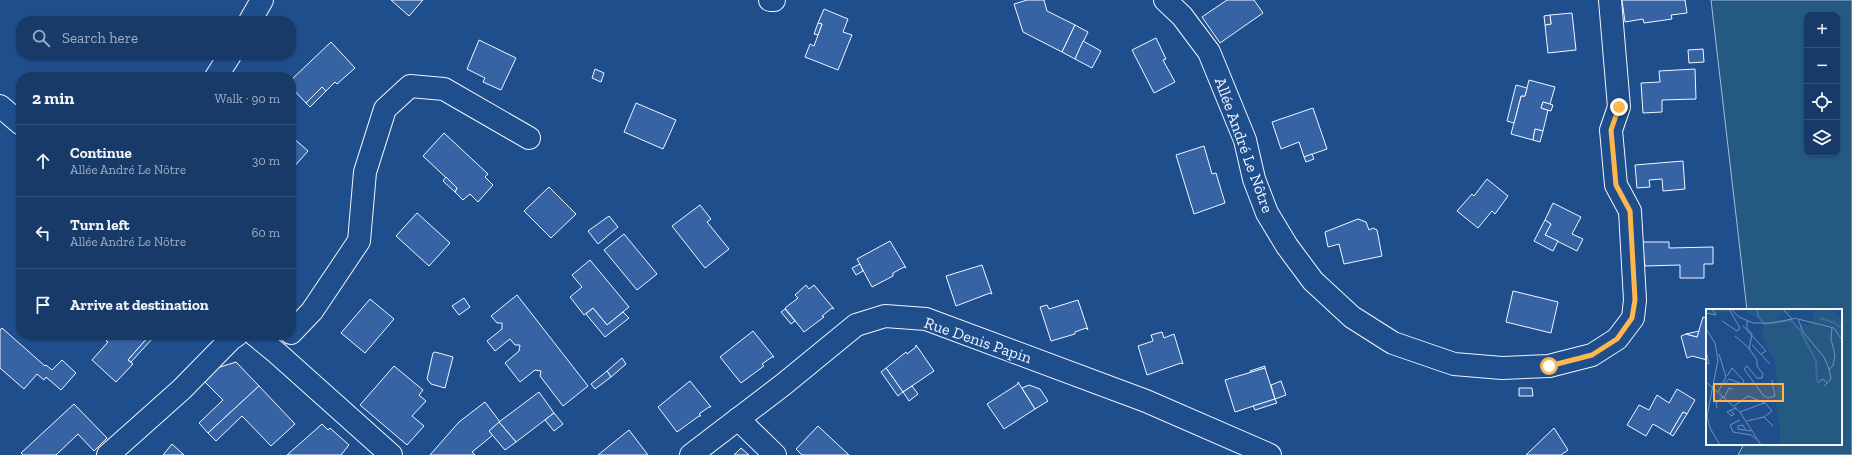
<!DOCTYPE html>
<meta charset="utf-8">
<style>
body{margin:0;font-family:"Zilla Slab",serif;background:#244571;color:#f1f3f6}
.controls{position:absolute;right:12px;top:12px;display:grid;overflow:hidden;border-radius:8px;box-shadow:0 1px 3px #0004}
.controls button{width:36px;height:36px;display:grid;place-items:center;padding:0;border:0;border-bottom:1px solid #36547d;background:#173a69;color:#f1f3f6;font:20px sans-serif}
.stop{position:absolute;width:12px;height:12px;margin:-9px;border:3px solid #ffb74d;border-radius:50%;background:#fff}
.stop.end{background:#ffb74d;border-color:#fff;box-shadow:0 1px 4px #0008}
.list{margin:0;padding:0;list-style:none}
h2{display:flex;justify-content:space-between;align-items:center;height:52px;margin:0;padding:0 16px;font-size:17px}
h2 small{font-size:13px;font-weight:400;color:#9eadc0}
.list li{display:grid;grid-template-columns:26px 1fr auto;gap:12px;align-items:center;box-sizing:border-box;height:72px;padding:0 16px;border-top:1px solid #36547d}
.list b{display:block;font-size:15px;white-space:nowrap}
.list p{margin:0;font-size:13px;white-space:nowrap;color:#9eadc0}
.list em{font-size:13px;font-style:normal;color:#9eadc0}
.icon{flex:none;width:22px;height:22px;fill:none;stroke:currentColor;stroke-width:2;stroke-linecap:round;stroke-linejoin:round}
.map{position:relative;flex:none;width:1852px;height:455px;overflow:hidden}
.search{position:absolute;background:#173a69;box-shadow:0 1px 3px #0004;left:16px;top:16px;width:280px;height:44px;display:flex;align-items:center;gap:10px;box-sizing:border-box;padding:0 14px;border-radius:16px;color:#9eadc0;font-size:15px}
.panel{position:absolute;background:#173a69;box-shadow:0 1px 3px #0004;left:16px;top:72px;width:280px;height:268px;border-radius:16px}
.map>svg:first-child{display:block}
.green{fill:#245a82;stroke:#a8bbd7;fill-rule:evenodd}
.building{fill:#3563a3;stroke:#f2f6ff}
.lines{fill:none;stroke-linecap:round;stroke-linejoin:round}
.minor-casing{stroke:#f2f6ff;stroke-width:24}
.major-casing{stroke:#f2f6ff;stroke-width:24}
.highway-casing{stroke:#f2f6ff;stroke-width:24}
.minor{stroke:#1f4e8c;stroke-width:22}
.major{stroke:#1f4e8c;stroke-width:22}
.highway{stroke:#1f4e8c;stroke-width:22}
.route{stroke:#ffb74d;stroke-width:5}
.labels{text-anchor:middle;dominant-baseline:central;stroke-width:3;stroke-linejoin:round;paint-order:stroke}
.street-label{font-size:16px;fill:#f2f6ff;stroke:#1f4e8c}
.inset-river{fill:none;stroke:#3b69a3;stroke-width:2}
.inset-road{fill:none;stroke:#7391ba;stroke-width:1}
.view{fill:#ffb74d;fill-opacity:0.15;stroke:#ffb74d;stroke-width:2}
.inset-edge{fill:none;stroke:#f2f6ff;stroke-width:2}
</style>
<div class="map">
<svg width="1852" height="455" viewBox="0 0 1852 455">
<rect width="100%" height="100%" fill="#1f4e8c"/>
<path class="green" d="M1711,0H1852V455H1738L1744,444H1841V310H1747ZM1807,15H1837V153H1807Z"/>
<g class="building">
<polygon points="391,0 423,0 409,16"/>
<polygon points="1027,0 1044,0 1047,11 1075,25 1062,52 1023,32 1014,4"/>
<polygon points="1227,0 1254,0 1263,13 1220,43 1202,17"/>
<polygon points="1622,0 1685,0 1687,13 1671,15 1672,19 1644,23 1643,19 1625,22"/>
<polygon points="824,9 848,19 843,32 852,35 838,70 805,57 810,44 814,46 822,24 818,23"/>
<polygon points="1572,13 1576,50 1548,53 1545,25 1551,24 1550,15"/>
<polygon points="1550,15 1551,24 1545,25 1544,16"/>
<polygon points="818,23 822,24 818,35 814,34"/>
<polygon points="1075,25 1088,32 1075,59 1062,52"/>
<polygon points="1156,38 1166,59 1163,60 1175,82 1154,93 1132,50"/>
<polygon points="479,40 516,58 501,90 483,82 485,78 467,69"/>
<polygon points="1083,41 1101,51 1092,68 1075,59"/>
<polygon points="331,42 355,68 337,84 335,82 326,91 322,87 306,103 291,87 291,80"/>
<polygon points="1703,49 1704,62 1689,63 1688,50"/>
<polygon points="595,69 604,73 601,82 592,78"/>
<polygon points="1695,69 1696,99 1662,100 1662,112 1643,113 1641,83 1660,82 1659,71"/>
<polygon points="1529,80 1555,87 1550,104 1543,102 1541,108 1548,110 1543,131 1535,129 1533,140 1511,134 1521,96 1525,96"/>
<polygon points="1516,85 1527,88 1525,96 1521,96 1514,123 1507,121"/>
<polygon points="322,87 326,91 310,107 306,103"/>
<polygon points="1543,102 1553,105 1551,111 1541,108"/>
<polygon points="636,103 676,120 663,149 624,132"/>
<polygon points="1313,108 1327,149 1304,157 1299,142 1281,149 1272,122"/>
<polygon points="1535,129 1543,131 1540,142 1533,140"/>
<polygon points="444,133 488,174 485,177 493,185 478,202 470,194 463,200 455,192 457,188 423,156"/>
<polygon points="291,136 308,151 292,169 291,168"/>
<polygon points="1204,146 1212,174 1216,173 1225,203 1194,214 1176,155"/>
<polygon points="1312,154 1314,159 1306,162 1304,157"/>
<polygon points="1683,161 1685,189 1663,191 1662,179 1649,180 1650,187 1637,188 1635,165"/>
<polygon points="446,177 457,188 455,192 443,181"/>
<polygon points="1487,179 1508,196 1495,214 1492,211 1478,228 1457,211 1472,194 1474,196"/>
<polygon points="549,187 576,214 551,238 524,211"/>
<polygon points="1553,203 1581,217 1572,234 1583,239 1577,251 1545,235 1551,224 1545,220"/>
<polygon points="700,205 711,219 707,222 729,249 705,268 672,226"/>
<polygon points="417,213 450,243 429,266 396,236"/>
<polygon points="609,216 618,227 598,244 588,231"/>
<polygon points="1358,219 1366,222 1369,230 1373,228 1377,230 1382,256 1344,264 1339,244 1328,247 1325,232"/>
<polygon points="1545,220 1551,224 1545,235 1558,241 1553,251 1534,241"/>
<polygon points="624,234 657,274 637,290 604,250"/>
<polygon points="890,241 906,268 904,267 893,273 893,276 872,287 857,259"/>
<polygon points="1642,242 1669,242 1669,248 1713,247 1713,264 1704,264 1704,278 1680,278 1680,265 1645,266"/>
<polygon points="590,260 629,307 607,325 593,308 584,315 570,297 582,287 572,275"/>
<polygon points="860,264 863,271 856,275 852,268"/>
<polygon points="982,265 992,294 990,293 956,306 946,276"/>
<polygon points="806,285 809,289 814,285 834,309 832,308 822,316 824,317 804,332 785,308 798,298 795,295"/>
<polygon points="1513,291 1558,302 1551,333 1506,322"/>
<polygon points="517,295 588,386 563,406 540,376 541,371 535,370 520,382 505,363 519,351 520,345 515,345 510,339 495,351 487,341 502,329 502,323 497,323 491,316"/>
<polygon points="464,298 470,307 459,315 452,306"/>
<polygon points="370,299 394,319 365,353 341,333"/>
<polygon points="1078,300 1088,330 1086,328 1075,332 1075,334 1051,341 1040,307 1047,305 1049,309"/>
<polygon points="593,308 607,325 623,312 629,318 605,337 586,314"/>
<polygon points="785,309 795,321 791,324 781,312"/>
<polygon points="1703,317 1707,318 1707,360 1692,356 1687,358 1681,336 1686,334 1697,337"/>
<polygon points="2,328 45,366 46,365 52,370 62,360 76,373 61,390 46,377 44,380 37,374 24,389 0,368 0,330"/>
<polygon points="753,331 774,357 772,357 762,364 764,366 741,383 720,357"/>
<polygon points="1699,331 1697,337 1686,334"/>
<polygon points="1162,332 1164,338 1174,334 1183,364 1181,363 1147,375 1138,346 1153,341 1151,335"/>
<polygon points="111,335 147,335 149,336 128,360 133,364 116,382 92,360 108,342 106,341"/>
<polygon points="149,336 152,339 131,362 128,360"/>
<polygon points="916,345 934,371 903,392 886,368 906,352 907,354 916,347"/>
<polygon points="435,352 453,357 445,388 431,384 427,379 433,353"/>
<polygon points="622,358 626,364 611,377 607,371"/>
<polygon points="236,362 259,386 208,433 199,423 223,400 202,379 217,368"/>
<polygon points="394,366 423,390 419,395 426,401 412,416 424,426 407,445 360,405"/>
<polygon points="1265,366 1265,368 1251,373 1250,371"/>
<polygon points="886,368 903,392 898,396 881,372"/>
<polygon points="1265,368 1275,399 1235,412 1225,380"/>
<polygon points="607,371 611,377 595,389 591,384"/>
<polygon points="690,381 711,407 709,407 699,414 701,416 699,416 677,432 658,407"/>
<polygon points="1281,381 1286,395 1275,399 1271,385"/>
<polygon points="1018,382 1035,409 1004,429 987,404 1018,384"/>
<polygon points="1029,385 1040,389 1048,401 1035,409 1022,388"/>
<polygon points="259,386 295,424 271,446 242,416 216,441 208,433"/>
<polygon points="912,386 918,394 909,401 903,392"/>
<polygon points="1519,388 1532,388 1533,396 1519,396"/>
<polygon points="1677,389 1695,400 1687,414 1683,412 1670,434 1653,424 1646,436 1627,425 1639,405 1649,410 1657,395 1669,403"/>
<polygon points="539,392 554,413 516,442 499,422"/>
<polygon points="1275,399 1277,403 1255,410 1253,406"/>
<polygon points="485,402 500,422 489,431 493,435 472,452 475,455 430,455 459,422"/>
<polygon points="74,404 107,438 94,451 78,434 56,455 23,455 21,453"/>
<polygon points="1683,412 1687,414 1673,436 1670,434"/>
<polygon points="554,413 563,424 554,431 545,420"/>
<polygon points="499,422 516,442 505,450 489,431"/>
<polygon points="322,424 328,430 330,428 349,445 341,455 287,455"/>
<polygon points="818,426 849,455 802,455 796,449"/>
<polygon points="1554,428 1568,450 1561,455 1526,455"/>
<polygon points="629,430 648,455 598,455"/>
<polygon points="172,444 184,455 163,455"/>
<polygon points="741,448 749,455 734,455"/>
</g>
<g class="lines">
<defs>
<g id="minor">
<polyline points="770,0 774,0"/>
<polyline points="1165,0 1182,16 1209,52 1245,140 1254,179 1267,213 1287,246 1313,281 1352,317 1393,343 1454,364 1502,368 1549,366 1592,355 1617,339 1633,318 1635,300 1630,211 1616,185 1611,130 1619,107 1610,0"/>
<polyline points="291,333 312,311 359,241 365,172 385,109 410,86 444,89 529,138"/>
<polyline points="738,419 775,455"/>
<polyline points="108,455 182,389 231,339 237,335"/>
<polyline points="691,455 784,384 856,325 885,316 926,319 1146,401 1270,455"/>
</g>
<g id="major">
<polyline points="0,106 21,124"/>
<polyline points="255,335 277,353 391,455"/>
</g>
<g id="highway">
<polyline points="250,21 262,0"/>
<polyline points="216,77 230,55"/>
</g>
</defs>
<use href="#minor" class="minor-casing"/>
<use href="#major" class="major-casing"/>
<use href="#highway" class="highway-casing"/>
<use href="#minor" class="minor"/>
<use href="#major" class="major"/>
<use href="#highway" class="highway"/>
</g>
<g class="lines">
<polyline class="route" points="1549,366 1592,355 1617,339 1632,318 1635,300 1630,211 1616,185 1611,130 1619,107"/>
</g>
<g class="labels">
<g class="street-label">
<text transform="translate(1244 145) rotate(70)">Allée André Le Nôtre</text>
<text transform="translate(978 340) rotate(19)">Rue Denis Papin</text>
</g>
</g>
<g transform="translate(1706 309)">
<rect width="136" height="136" fill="#1f4e8c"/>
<path d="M0,0H84V4L71,7V13L59,14L39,1L8,5L0,3ZM124,0L136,11V136H74V116L70,97L73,91L69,53L55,27L58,16L86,11L91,18L98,15L104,16L110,1Z" fill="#245a82"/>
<path class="inset-river" d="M51,0L52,7L58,15L85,11L94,21L110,52L111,73M114,9L129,14L136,20"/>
<path class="inset-road" d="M25,0L33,8L47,14H66L91,9M77,0L86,10M0,4L10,6L6,0M92,10L97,23L118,48L123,60L125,70L118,77M92,10L128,19L136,31M16,12L31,22L34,19L23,0M41,12V19L46,25L43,40M37,17L60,42L55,45M0,20L9,34L12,51L1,107L4,119L14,136M29,27L42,38L51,51M46,36L64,55M0,41L3,55L0,54M51,51V57L57,65L56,69H51L41,57L38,60L57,86L62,89L69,87L66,71M123,60L127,57L129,46L125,30L126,18M0,73L34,103L55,136M19,74L23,70L36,75L38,72L26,59L21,67M112,74L116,70L122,74M12,83L20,68L13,45M18,89L23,79L27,80M28,97L42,87L59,94L66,102L58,108L41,112M11,99L10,94L17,88M25,102L28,105L26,107L21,103L30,99M34,103L58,94M58,108L67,117M34,111L24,116L27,123L45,126L50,130M39,120L37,116L32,117V120L45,122"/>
<path class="view" d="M8,75H77V92H8Z"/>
<rect width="136" height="136" class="inset-edge"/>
</g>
</svg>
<div class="controls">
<button>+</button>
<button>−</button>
<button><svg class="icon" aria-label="locate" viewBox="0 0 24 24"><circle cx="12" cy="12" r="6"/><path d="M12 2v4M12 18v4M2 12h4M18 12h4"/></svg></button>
<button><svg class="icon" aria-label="layers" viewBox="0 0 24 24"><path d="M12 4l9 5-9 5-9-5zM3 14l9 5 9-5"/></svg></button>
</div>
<div class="stop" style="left:1549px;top:366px"></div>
<div class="stop end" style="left:1619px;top:107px"></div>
<div class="search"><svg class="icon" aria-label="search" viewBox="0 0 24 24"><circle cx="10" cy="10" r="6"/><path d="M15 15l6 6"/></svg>Search here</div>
<section class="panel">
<h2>2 min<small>Walk · 90 m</small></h2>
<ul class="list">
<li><svg class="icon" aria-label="ahead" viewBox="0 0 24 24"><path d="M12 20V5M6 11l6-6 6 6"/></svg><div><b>Continue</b><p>Allée André Le Nôtre</p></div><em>30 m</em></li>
<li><svg class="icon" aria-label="left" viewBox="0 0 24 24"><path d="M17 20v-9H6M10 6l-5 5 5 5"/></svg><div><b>Turn left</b><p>Allée André Le Nôtre</p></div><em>60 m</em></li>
<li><svg class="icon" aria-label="arrive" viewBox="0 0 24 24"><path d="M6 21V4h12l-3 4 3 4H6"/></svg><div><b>Arrive at destination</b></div></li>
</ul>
</section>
</div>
